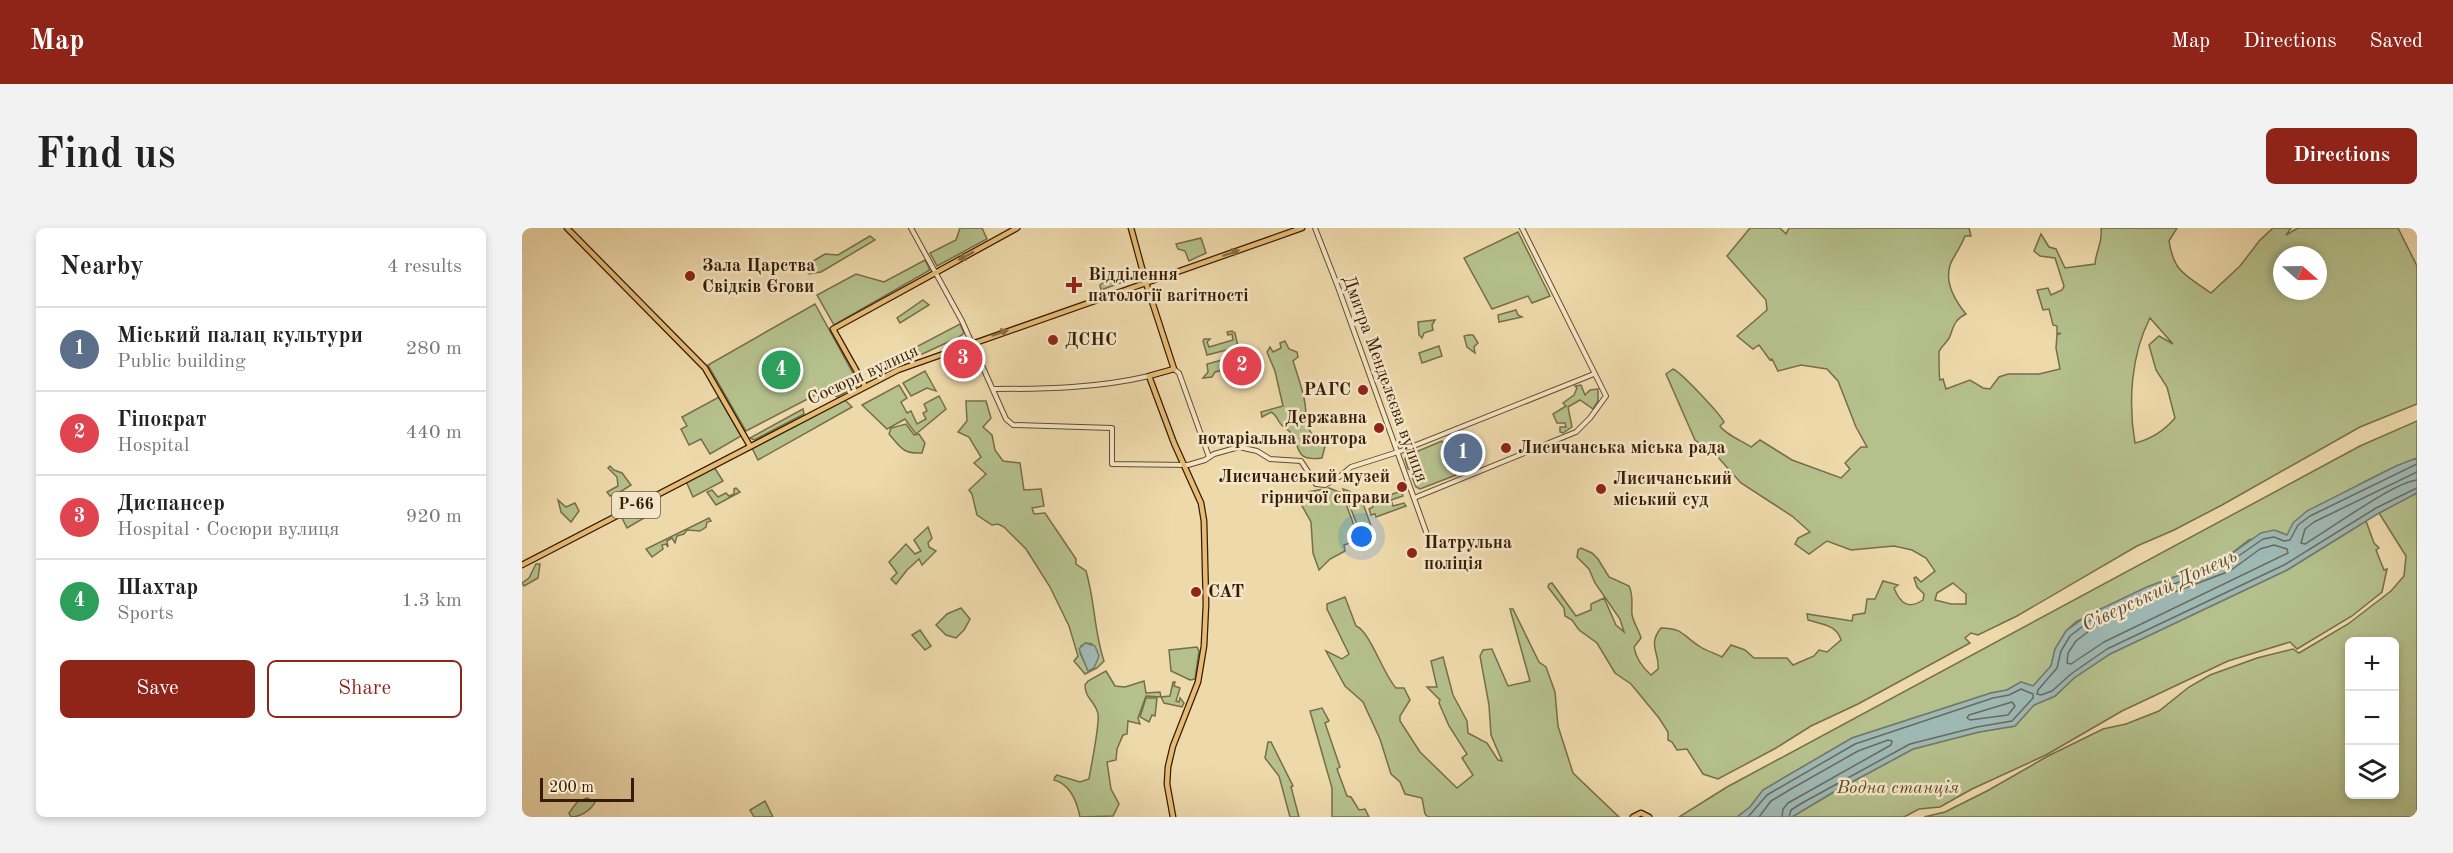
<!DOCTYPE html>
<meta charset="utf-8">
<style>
body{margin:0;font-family:"Old Standard TT",serif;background:#f2f2f2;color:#222}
.controls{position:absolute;right:18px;bottom:18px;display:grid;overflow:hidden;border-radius:9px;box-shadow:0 3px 9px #0003}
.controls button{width:54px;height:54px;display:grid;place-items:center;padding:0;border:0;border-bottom:2px solid #e0e0e0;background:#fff;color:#222;font:30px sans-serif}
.compass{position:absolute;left:1751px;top:18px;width:54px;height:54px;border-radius:50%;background:#fff;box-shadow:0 3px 9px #0003;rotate:110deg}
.scale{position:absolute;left:18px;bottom:15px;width:94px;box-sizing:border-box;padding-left:6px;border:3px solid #361c05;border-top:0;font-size:16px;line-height:21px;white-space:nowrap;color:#361c05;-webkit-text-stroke:4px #f4e6c8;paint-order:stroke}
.you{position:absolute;left:840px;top:309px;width:21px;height:21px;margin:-15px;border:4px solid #fff;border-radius:50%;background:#1a73e8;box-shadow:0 0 0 9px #1a73e833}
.badge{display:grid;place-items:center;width:39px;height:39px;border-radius:50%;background:#8f2418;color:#fff;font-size:20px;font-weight:700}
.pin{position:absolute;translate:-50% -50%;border:3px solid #fff;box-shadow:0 2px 6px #0006}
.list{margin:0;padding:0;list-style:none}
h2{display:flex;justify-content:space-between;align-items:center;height:78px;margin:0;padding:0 24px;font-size:26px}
h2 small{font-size:20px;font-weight:400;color:#767676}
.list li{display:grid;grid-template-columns:39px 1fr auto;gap:18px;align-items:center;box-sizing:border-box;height:84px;padding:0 24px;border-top:2px solid #e0e0e0}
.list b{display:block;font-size:22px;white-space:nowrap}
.list p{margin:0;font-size:20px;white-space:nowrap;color:#767676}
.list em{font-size:20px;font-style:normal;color:#767676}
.actions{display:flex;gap:12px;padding:18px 24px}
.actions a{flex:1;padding:14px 0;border:2px solid #8f2418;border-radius:9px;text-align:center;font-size:21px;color:#8f2418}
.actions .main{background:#8f2418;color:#fff}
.icon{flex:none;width:33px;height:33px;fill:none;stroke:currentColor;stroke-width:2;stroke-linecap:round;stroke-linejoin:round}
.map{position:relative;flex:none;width:1895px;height:589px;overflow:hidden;border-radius:9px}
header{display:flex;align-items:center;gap:36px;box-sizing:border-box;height:84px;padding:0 30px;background:#8f2418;color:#fff}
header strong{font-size:28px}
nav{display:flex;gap:33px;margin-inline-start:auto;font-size:21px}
.intro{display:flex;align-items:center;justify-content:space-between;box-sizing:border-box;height:144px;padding:0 36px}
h1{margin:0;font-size:42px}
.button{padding:15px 27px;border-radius:9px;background:#8f2418;color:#fff;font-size:21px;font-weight:700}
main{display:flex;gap:36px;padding:0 36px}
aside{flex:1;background:#fff;border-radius:9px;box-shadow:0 3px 9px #0003}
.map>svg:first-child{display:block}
.green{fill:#b5c08c;stroke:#766e48;stroke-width:1.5;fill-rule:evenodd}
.water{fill:#9eb8b4;stroke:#747a6e;stroke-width:1.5}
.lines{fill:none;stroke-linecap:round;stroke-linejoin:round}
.shore{stroke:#6a6a5c;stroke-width:1.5}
.minor-casing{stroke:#644b2e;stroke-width:6}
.major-casing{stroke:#361c05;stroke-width:7}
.minor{stroke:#f4e6c8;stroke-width:4}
.major{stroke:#e7bc76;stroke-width:4.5}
.oneway{fill:#8e6c3e}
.poi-dot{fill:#8f2418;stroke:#f4e6c8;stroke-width:2}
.labels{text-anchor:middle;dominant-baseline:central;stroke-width:5;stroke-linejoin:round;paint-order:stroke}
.shield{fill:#f4e6c8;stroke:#6f5940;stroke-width:1.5}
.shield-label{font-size:16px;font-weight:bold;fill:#361c05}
.poi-label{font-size:18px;font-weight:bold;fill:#361c05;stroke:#f4e6c8;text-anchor:start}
.street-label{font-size:18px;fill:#361c05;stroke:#f4e6c8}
.park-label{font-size:18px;font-style:italic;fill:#5c4d2e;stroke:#f4e6c8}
.water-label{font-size:20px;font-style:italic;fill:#554b3a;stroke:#f4e6c8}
</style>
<header>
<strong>Map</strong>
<nav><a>Map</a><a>Directions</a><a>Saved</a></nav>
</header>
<div class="intro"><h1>Find us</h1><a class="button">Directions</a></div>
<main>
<aside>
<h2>Nearby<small>4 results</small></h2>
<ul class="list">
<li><span class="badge" style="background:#5c6f8a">1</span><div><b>Міський палац культури</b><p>Public building</p></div><em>280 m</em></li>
<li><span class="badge" style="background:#e0444e">2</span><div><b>Гіпократ</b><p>Hospital</p></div><em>440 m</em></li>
<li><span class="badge" style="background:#e0444e">3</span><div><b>Диспансер</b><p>Hospital · Сосюри вулиця</p></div><em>920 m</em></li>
<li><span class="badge" style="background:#2e9e5b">4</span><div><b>Шахтар</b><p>Sports</p></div><em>1.3 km</em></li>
</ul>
<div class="actions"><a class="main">Save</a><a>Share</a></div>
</aside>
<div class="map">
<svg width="1895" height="589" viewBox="0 0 1895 589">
<rect width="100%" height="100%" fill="#eed9ab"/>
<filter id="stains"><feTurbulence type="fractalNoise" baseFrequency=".00333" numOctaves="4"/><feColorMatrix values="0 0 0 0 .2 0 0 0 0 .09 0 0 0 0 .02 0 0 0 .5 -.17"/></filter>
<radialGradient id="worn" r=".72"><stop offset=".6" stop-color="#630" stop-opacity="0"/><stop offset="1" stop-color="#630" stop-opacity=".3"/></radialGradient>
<g class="green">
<polygon points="438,0 460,0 465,11 415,38 408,25 434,12"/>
<path d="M1228,0H1258L1264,6L1267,0H1447L1449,8H1443C1440,16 1436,22 1432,29C1419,49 1431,70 1444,86C1432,92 1432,98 1428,108C1426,114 1419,118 1417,124C1417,128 1417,150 1418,152L1421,151L1424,161L1448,152L1461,160L1468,161L1477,149L1486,146H1517L1538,141L1534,120L1535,107L1539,105L1535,106V98L1531,97L1527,81L1521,82L1515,62L1526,60L1529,67L1540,62L1542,58L1533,30L1518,28L1512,23L1519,6L1527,19L1534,21L1543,40L1573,36C1574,21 1581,16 1579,0H1655L1647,13C1652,45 1664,47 1689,65L1718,38L1738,12L1751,0H1769L1764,7L1776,0H1876L1895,38V176L1838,199L1700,277L1652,302L1615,318L1495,388L1456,407L1449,405L1443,410L1448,415L1336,476L1289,498L1254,520L1196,551L1181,546L1165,521L1155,522L1150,514L1146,512V504L1137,490L1109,456L1093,445L1075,415L1057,402L1050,392L1043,388L1042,380L1026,359L1027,356L1030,355L1054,388L1069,382V376L1082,370L1094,397L1102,404L1098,391L1073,355L1067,341L1055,329L1056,322L1059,320L1070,325L1076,331L1087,349L1107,358C1112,369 1109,376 1110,387C1112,396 1117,402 1119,410L1112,419C1114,431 1120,439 1129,447L1136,441C1138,425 1125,417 1139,400C1161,400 1161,408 1177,418C1184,423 1193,425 1200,429L1209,417L1223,422L1232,430H1265L1271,437L1292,428L1297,422L1305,424L1319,412C1315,397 1299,396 1286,392L1285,386L1330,393L1331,387L1343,385L1345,371H1353L1361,353L1376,357L1372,360C1378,375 1386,382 1401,372L1402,366L1395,359L1392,350L1394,349L1399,354L1413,343L1404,330L1390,322L1372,318L1329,322L1305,313L1287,326L1273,316L1276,310L1288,304L1270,288L1219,255L1195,228L1173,212L1144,146L1151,141C1160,145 1198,186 1202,194L1198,198C1203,206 1220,213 1229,219L1238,212L1270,232L1319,250L1328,241L1323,235L1339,219H1345L1334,199L1316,153L1305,141L1279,137L1256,143L1250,131L1248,132L1237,117L1231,121L1215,108L1245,82L1244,72L1205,28ZM1760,27H1796V63H1760ZM1628,90L1651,116L1637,108L1627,117L1634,142L1645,159L1653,190C1642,203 1630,211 1613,215C1606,174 1609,127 1628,90ZM1431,355L1444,366V376H1429L1413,372L1415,365Z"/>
<polygon points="996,4 1028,68 1010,75 1006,68 970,81 942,30"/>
<polygon points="348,8 353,12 299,44 287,46 281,39 303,26 316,27"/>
<polygon points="679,10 684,25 667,33 663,23 656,21 654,16"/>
<polygon points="403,32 408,42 312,97 295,67 334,46 362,54"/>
<polygon points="593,45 599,48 609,46 609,51 579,62 578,57"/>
<polygon points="401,72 407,77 378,95 375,90"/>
<polygon points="293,76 332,147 224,203 186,137"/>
<polygon points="994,82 996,87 1000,89 977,94 976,87"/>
<polygon points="913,92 910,97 911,102 902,105 900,110 897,107 896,94"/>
<polygon points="438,96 442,105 437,109 353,148 349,145 352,141"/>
<polygon points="710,103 713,105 716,119 685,127 681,113 682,111 688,111 685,114 687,119 711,112 710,106 706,107 705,104"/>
<polygon points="946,107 951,107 956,115 952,119 953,125 945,119 942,108"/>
<path d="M763,113L767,121L775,124L776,129L771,133C775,145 779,157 782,170C786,188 781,196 795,214H804L800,230C771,234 780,219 768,204C765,200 760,199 758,195C754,190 755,187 749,184L740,189L739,184L761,178L753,143L745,124L748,119L751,124L759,120L758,115Z"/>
<polygon points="917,118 920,128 900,135 897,125"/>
<polygon points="731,124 735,140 729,142 728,136 724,137 720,129"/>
<polygon points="711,129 715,130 718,138 693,144 690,149 681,150 686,144 685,136"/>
<polygon points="403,143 414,163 405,160 389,168 381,155"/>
<polygon points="337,150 335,158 315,169 309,166"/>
<polygon points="377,157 385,170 379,174 385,185 389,183 395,196 404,191 401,185 405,183 402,176 417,168 424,181 394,206 383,191 365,201 340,177"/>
<polygon points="1059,157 1063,167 1068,162 1076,161 1076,173 1071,181 1058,172 1046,179 1050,199 1041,205 1038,204 1038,199 1044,199 1043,195 1035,195 1031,186 1044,178 1041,175 1052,167 1055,160 1053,158"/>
<polygon points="197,169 219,208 188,226 179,211 167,217 159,201 165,198 160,189"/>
<polygon points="322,171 330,179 236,232 230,220"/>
<path d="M444,173H464L469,190L461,199L470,207L473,222L481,233L498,235L502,262L519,261L522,278L510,280L512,286L523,285L554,331V336L564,343C573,373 572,404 582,433L575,440L563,446L552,433L556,428L547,398L528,359L504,321L482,299L476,296L470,297L455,287L450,266L447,262L464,246L452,235L459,229L447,209L436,204L445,193ZM564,415L570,416L572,440L566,442L558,425L559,418Z"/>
<polygon points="281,181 282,186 232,212 228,210"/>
<path d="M1895,193V230C1848,248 1803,274 1765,307L1755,303L1727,312L1702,331L1625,359L1554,394L1544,403L1533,421L1529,438L1511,458L1499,454L1485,462L1469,465L1330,510L1241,562L1228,579L1215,589H1157L1205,559L1838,218Z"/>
<path d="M384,196L392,207L397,206L403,215L400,225C381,226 379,220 367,206L369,200Z"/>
<polygon points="920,213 923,219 920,224 925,239 931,240 934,247 898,261 894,259 890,249 892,247 890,242 886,241 883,231 884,228"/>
<polygon points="956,226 960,236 940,245 938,239 950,234 953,227"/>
<polygon points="88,238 92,242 100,245 109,257 98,264 96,269 95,265 88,268 85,264 96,258 95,249 86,240"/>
<polygon points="192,239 201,253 171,269 164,253"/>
<polygon points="214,260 218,264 194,277 185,264 190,262 196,269 204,265 207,268 212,266 212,261"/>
<polygon points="807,260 820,265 837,311 835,315 834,313 822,317 823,323 808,331 797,342 791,325 789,294 779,276 786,264"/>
<polygon points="821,261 838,267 853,309 842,314"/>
<polygon points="879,263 881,268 869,272 871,278 882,275 884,278 854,289 853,286 849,287 847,281 851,279 849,274"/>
<path d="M1895,265V589H1402L1423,584L1465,563L1526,528L1581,501L1604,496L1637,483L1667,459L1688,447L1735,430L1771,421L1777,425L1826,396L1869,363L1882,348L1884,328L1857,285ZM1828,413H1872V566H1828Z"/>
<polygon points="36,272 44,279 53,275 57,283 49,294 39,284"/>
<polygon points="114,282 122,290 105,300 99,288"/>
<polygon points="187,290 189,293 185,294 184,299 178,303 165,302 162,306 155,308 153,315 150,310 145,313 146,319 144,316 140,317 141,321 130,329 124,321"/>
<polygon points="1844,293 1852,315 1857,320 1854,322 1862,342 1865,341 1860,364 1830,388 1775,421 1768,414 1706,433 1600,483 1524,527 1450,561 1418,579 1397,581 1382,589 1270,589 1315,562 1391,521 1457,504 1493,498 1512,477 1533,468 1552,450 1588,426 1765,342"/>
<polygon points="406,299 410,310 406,315 407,319 414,323 400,337 397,331 385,342 374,356 369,351 375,345 367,334 384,316 393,326 399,323 392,312"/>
<polygon points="14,336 18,336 16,350 2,358 0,355 7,350"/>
<path d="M823,369L834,398C848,403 861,446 874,460H882L888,472L878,488V493L898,524L935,560L951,547L940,530L945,526L927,498L917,475L918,472L905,459H915L909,433L921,429L931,467L945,493L946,505L965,515L976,532L980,533L969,507L967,477L958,428L961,422L970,421L986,458L1008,453L988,381H991L1017,434L1024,439L1033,464L1036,498L1051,545L1097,589H906L903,586L900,570L883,566L878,554L869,546L858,511L841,474L823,458L804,423L820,431L827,426L805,381V376Z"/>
<polygon points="439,380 448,391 442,402 434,410 424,407 414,397 425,386"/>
<polygon points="398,402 409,418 403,422 390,407"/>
<polygon points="675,419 677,423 673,451 668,452 649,443 647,422"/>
<path d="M584,443L593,458L603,459L622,453L624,465L638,464L639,469L624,468L616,490L618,496L606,493L605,506L601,507L595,521L594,532L585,534L589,561L597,576L591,588L558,589C555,574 548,556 532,552L533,549L535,547L558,554L567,551C569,538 578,496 576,486C574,474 563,471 563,457L566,453Z"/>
<polygon points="651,454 653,454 652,458 658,460 654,473 657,474 658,470 662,475 660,479 642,475 639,469 648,468"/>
<polygon points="624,470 635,470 633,488 630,487 627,494 618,489"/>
<polygon points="800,480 807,493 803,495 818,539 815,541 825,568 829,569 837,582 843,581 847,589 810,589 810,560 788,483"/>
<polygon points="746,514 749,514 771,558 769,559 777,589 768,589 757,548 743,530"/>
<path d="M65,570L73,574C69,583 57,589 49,589L47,585L55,574Z"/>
<polygon points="243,573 251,589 232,589 228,582"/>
</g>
<g class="water">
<polygon points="1895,230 1895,265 1857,285 1765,342 1588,426 1552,450 1533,468 1512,477 1493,498 1457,504 1391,521 1315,562 1270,589 1215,589 1228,579 1241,562 1330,510 1469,465 1485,462 1499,454 1511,458 1529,438 1533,421 1544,403 1566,387 1625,359 1702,331 1739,305 1752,302 1765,307 1771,295 1785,283 1874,238"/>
<polygon points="563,415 573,418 577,428 572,440 566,443 557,421"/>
</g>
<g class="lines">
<g class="shore">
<polyline points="1895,236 1788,288 1776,297 1768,312 1762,313 1752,309 1741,311 1705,336 1628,365 1569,392 1548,408 1539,423 1535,440 1516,462 1515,466 1519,467 1530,463 1549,446 1585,421 1762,337 1854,280 1895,260"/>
<path d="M1895,244L1792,294L1783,301L1779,315L1783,316C1807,302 1872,254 1895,252"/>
<polygon points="1752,317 1765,321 1766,325 1582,414 1549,436 1545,435 1546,425 1554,413 1572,399 1631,372 1708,343 1738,321"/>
<polygon points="1490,474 1493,478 1486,487 1448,492 1445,490 1447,487"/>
<polyline points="1226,589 1245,567 1333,516 1471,470 1487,467 1499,461 1511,466 1511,470 1490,493 1455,499 1388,516 1280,575 1269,582 1267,589"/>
<polyline points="1237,589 1249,573 1269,561 1336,523 1366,512 1370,513 1369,517 1266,575 1261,581 1260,589"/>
</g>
<defs>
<g id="minor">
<polyline points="389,0 440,93 484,191 491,197 590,200 590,236 666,237 683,232 692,226 717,219 735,223 748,231 779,233 794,256 803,257 817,249 829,239 879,223 1072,146"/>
<polyline points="793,0 816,59 907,312"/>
<polyline points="652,141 657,145 687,229"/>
<path d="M472,161C525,161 576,160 627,148"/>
<polyline points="892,270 1054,204 1068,190 1084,168 1000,0"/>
</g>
<g id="major">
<polyline points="45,0 183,140 228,218"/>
<polyline points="609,0 624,55 652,141 627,148 652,215 679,275 682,293 684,376 682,418 676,454 651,518 646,539 645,556 651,589"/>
<polyline points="343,158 311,101 495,0"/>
<polyline points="0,337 376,142 780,0"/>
<polyline points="1111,589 1119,585 1127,589"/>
</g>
</defs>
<use href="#minor" class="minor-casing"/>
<use href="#major" class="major-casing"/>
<use href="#minor" class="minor"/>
<use href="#major" class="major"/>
</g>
<defs><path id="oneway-solid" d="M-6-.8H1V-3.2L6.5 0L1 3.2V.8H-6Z" transform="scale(1.5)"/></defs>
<g class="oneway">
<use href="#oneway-solid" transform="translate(709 25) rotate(-19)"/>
<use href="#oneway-solid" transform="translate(444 28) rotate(152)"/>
<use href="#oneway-solid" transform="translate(478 105) rotate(-19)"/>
</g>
<g class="poi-dot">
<circle cx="168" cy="48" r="6"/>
<path d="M549 48h6v6h6v6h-6v6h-6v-6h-6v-6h6z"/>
<circle cx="531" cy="112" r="6"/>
<circle cx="841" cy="162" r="6"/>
<circle cx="857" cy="200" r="6"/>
<circle cx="984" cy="220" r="6"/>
<circle cx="880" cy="259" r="6"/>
<circle cx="1079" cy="261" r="6"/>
<circle cx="890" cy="325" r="6"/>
<circle cx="674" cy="364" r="6"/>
</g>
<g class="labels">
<rect class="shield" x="90" y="264" width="48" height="26" rx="4.5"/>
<g class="shield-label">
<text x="114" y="277">Р-66</text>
</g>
<g class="poi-label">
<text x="180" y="38">Зала Царства<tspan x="180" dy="21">Свідків Єгови</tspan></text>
<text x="566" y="47">Відділення<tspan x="566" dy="21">патології вагітності</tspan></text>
<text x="543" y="112">ДСНС</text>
<text x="829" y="162" text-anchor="end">РАГС</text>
<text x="845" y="190" text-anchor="end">Державна<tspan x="845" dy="21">нотаріальна контора</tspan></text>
<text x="996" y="220">Лисичанська міська рада</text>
<text x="868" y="249" text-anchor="end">Лисичанський музей<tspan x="868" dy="21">гірничої справи</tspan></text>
<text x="1091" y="251">Лисичанський<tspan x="1091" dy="21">міський суд</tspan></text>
<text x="902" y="315">Патрульна<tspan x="902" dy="21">поліція</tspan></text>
<text x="686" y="364">САТ</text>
</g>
<g class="street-label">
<text transform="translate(341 147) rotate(-25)">Сосюри вулиця</text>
<text transform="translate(863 151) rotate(70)">Дмитра Менделєєва вулиця</text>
</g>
<g class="park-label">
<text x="1376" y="560">Водна станція</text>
</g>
<g class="water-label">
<text transform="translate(1638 363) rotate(-25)">Сіверський Донець</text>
</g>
</g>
<rect width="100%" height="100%" filter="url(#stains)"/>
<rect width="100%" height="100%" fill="url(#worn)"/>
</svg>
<div class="controls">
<button>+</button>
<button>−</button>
<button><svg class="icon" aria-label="layers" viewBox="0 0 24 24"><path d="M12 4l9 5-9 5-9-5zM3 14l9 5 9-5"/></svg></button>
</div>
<svg class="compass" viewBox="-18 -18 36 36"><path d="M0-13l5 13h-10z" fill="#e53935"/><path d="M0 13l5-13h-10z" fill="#767676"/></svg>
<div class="scale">200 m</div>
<div class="you"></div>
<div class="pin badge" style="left:941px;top:225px;background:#5c6f8a">1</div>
<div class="pin badge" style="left:720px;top:138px;background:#e0444e">2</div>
<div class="pin badge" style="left:441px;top:131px;background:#e0444e">3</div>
<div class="pin badge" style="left:259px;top:142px;background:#2e9e5b">4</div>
</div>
</main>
